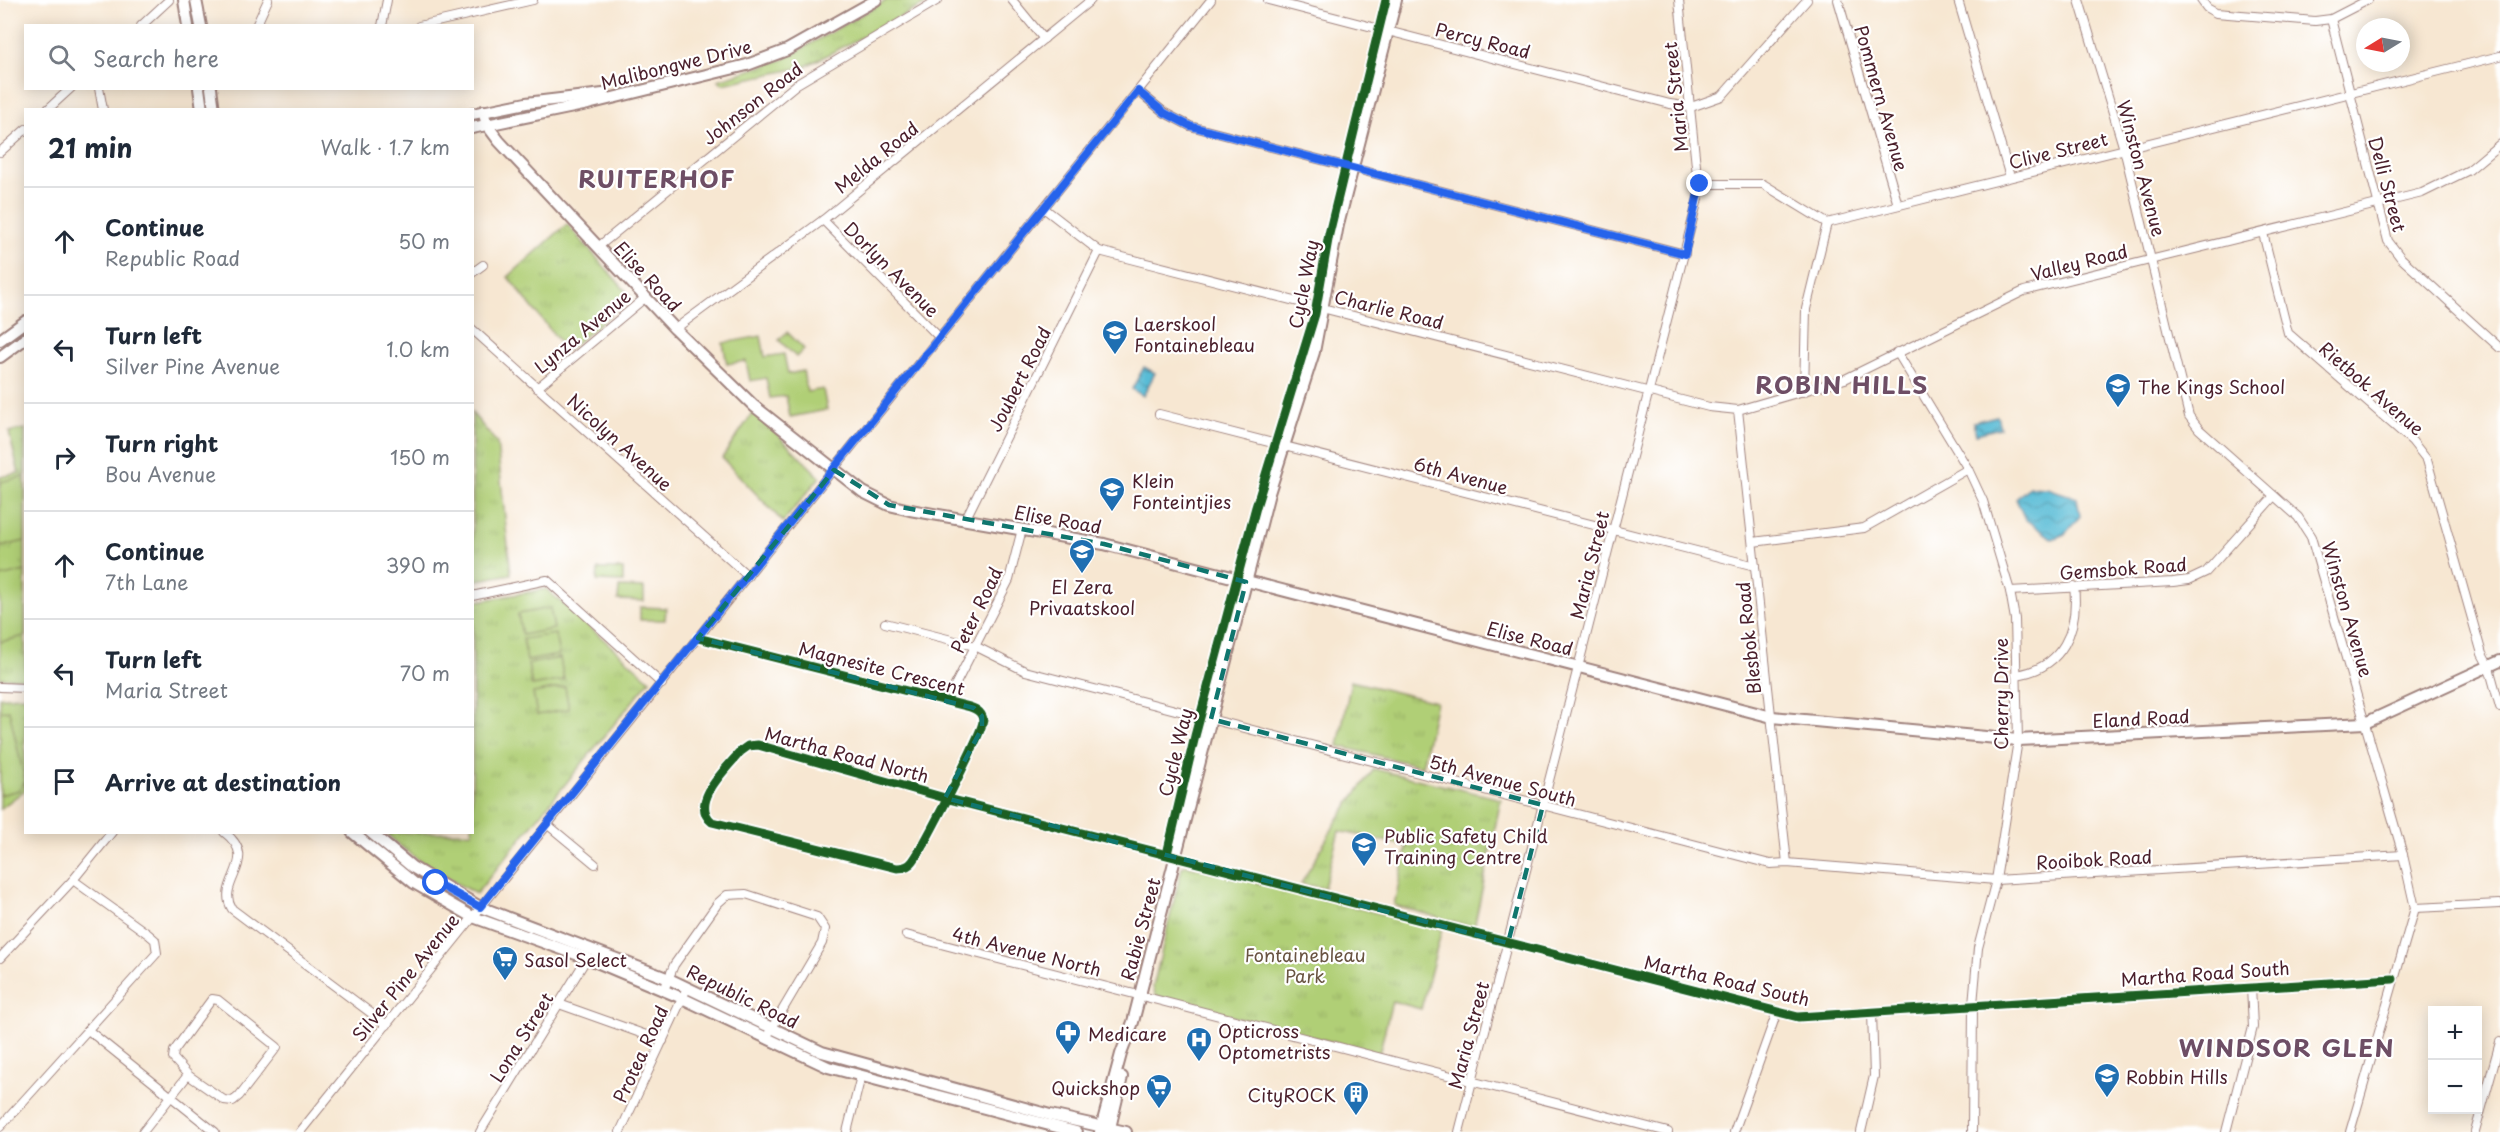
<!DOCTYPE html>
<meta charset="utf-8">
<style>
body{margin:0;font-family:"Playpen Sans",sans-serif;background:#f6f6f7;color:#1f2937}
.controls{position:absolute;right:18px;bottom:18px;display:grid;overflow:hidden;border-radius:0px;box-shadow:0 3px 15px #0003}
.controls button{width:54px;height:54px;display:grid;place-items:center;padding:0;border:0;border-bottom:2px solid #e0e1e3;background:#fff;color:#1f2937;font:30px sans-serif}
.compass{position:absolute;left:2356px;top:18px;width:54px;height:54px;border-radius:50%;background:#fff;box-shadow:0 3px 15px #0003;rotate:260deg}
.stop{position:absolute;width:18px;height:18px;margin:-14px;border:4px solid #2563eb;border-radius:50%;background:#fff}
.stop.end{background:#2563eb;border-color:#fff;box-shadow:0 2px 6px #0008}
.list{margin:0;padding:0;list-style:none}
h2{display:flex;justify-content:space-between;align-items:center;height:78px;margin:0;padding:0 24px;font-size:26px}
h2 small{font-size:20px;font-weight:400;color:#747a83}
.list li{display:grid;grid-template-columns:39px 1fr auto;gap:18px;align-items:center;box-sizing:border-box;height:108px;padding:0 24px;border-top:2px solid #e0e1e3}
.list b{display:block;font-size:22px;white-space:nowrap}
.list p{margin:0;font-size:20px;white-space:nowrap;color:#747a83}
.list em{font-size:20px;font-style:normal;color:#747a83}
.icon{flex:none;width:33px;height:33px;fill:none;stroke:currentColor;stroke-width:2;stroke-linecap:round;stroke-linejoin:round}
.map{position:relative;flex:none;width:2500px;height:1132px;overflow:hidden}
.search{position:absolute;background:#fff;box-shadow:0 3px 15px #0003;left:24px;top:24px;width:450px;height:66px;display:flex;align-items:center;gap:15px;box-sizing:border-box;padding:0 21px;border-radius:0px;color:#747a83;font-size:22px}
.panel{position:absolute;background:#fff;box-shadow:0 3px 15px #0003;left:24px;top:108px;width:450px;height:726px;border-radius:0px}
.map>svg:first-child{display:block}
.park{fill:url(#park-tufts);stroke:#7d7750;stroke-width:1.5}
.pitch{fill:#b0cf76;stroke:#7d7750;stroke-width:1.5}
.water{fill:url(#water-waves);stroke:#516e80;stroke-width:1.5}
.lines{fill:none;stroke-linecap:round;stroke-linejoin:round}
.street-casing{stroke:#a0837e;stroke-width:10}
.secondary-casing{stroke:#a0837e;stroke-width:14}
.street{stroke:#fff;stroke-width:8}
.secondary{stroke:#fff;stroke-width:10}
.cycleway-casing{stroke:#fff;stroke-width:13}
.cycleway{stroke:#1b5e20;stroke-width:9}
.route{stroke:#2563eb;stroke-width:8}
.marked{fill:none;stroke:#0f766e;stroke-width:4.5;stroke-dasharray:12 8;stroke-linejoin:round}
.labels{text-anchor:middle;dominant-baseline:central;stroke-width:4.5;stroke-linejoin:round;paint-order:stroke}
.street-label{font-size:18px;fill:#4a1f2b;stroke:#fff}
.poi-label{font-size:18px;fill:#4a1f2b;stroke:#fff;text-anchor:start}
.park-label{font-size:18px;fill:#695442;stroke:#fff}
.district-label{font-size:24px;font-weight:bold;letter-spacing:1.5px;fill:#6e4e65;stroke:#fff}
</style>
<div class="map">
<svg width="2500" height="1132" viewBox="0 0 2500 1132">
<defs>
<pattern id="park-tufts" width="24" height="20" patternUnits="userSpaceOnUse" patternTransform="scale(1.5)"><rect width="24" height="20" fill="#b0cf76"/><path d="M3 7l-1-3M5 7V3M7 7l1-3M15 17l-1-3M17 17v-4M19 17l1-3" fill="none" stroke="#99b166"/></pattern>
<pattern id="water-waves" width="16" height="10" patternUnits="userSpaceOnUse" patternTransform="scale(1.5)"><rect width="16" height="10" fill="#58bcd6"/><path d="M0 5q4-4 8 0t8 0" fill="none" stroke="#4b98ae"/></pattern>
</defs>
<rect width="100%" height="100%" fill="#fff"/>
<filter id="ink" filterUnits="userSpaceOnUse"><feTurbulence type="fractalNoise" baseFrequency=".0167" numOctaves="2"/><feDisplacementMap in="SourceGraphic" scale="12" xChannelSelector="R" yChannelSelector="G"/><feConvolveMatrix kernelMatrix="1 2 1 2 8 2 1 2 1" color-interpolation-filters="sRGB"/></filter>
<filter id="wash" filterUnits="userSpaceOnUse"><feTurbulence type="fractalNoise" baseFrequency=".008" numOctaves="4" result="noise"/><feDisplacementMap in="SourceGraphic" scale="24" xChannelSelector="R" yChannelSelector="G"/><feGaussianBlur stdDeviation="1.35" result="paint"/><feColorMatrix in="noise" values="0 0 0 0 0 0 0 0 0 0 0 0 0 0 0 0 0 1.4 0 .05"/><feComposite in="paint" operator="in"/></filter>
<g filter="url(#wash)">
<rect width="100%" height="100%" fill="#f7e7d2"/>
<g class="park">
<polygon points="887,0 933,0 804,67 723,84 718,80 784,59"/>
<polygon points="567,224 631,297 567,351 508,277"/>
<polygon points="754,411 820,477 783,522 722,458"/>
<polygon points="472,413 497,443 511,574 473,581"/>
<polygon points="25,429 25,678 0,678 0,477 19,473 9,432"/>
<path d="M546,589L650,680L476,894C444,876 412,859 386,833L472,832L473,602Z"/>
<polygon points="1351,681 1436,702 1422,766 1338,746"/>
<polygon points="25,696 25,790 0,809 0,697"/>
<polygon points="1374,769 1501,799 1474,928 1394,905 1407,846 1339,831 1324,888 1301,884 1338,819"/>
<polygon points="1186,865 1442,929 1421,1009 1392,1001 1379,1054 1156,997 1153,987 1182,867"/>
</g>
<g class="pitch">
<polygon points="787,332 804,349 796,357 779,340"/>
<polygon points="761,336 765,357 784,354 788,374 803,371 807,392 823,389 827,410 790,417 786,396 770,398 766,378 750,381 746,361 727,364 723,343"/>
<polygon points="25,476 25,541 0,547 0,482"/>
<polygon points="598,569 623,569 623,582 597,581"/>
<polygon points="25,571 25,636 0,642 0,577"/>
<polygon points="619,587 644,588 644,601 618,600"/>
<polygon points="640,607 666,608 665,620 640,620"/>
<polygon points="550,608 554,629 522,635 518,614"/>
<polygon points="555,634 559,655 527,661 523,639"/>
<polygon points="560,658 564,680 532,686 528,664"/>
<polygon points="565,687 569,709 537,715 533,693"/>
<polygon points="9,710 25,781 19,790 0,795 0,712"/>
</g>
<g class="water">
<polygon points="1144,367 1155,373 1143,396 1132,389"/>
<polygon points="1997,416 2000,428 1976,434 1973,422"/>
<polygon points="2029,487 2047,488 2077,498 2080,516 2065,534 2053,539 2025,519 2016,499"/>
</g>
</g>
<g filter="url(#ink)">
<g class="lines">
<defs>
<g id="street">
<polyline points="1012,0 1044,39"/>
<polyline points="1268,0 1670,104 1691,107 1722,96 1807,0"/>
<polyline points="1838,0 1898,205"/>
<polyline points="1958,0 2010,177"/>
<polyline points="2079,0 2124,149 2189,416 2199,429 2298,517 2311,537 2403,855 2415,908 2350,1132"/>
<polyline points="2201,0 2207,8 2216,13 2315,21 2331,19 2368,0"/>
<polyline points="2331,19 2388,241 2401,258 2500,348"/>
<polyline points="141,26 169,0"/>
<polyline points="256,26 268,0"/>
<polyline points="382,26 387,0"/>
<polyline points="419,26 533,0"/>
<polyline points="99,88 103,110"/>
<polyline points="1138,91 1165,113 1190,126 1685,254"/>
<polyline points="47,110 71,88"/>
<polyline points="0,152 26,129"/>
<polyline points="1700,184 1763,184 1827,223 2500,56"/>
<polyline points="1045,209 1099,251 1709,407 1738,410 1845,379 2024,291 2422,193 2469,170 2500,144"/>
<polyline points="823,220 940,338"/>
<polyline points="2263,233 2288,333 2412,441 2427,460 2482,654 2489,667 2500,707"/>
<polyline points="598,247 797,84 938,0"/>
<polyline points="472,273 483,265"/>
<polyline points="472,329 748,576"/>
<polyline points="675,329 823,220 1091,0"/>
<polyline points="1897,352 1968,469 1983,501 2010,591 2015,619 2018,740 1996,880 1978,948 1973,1004 1972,1132"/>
<polyline points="537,388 646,297"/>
<polyline points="1804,392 1806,309 1827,223"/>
<polyline points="1738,410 1787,863"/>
<polyline points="1159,414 1755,566"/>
<polyline points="965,520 1099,251"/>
<polyline points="1753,542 1864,528 1968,469"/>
<polyline points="2010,591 2173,582 2189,580 2206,572 2274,496"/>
<polyline points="472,596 547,580 662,684"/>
<polyline points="885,623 975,646 1025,671 1770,864 1787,863 1996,880 2403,855"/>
<path d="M698,638L966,706C974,708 982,711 983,720C984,730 923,848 913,861C909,867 903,868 897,868L712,822C688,803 728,767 741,751L748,746L758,745L945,798L1798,1017L2393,979"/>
<path d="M2016,675C2063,668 2079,630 2074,586"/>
<polyline points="0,687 26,688"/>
<polyline points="947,701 1009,580 1022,529"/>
<polyline points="548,825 595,864"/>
<path d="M224,832C262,861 215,881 232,909L387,1025"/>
<polyline points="2415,908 2500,904"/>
<polyline points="906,935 1668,1132"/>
<polyline points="0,958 73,880 112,832"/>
<polyline points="664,990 674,965 718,903 727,895 746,894 817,917 825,929 822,943 766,1038"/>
<polygon points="212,999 218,1000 277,1047 239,1096 233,1101 224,1100 188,1075 173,1058 174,1051"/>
<polyline points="559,1004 663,1041"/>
<polyline points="88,1030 215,1132"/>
<polyline points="0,1127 157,953 155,940 148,934 73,880"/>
<polyline points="143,1132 188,1075"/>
<polyline points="300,1132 1211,0"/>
<polyline points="480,1132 587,958"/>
<polyline points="620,1132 687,988"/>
<polyline points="847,1132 861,1076"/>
<polyline points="1459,1132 1699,195 1679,0"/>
<polyline points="1734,1132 1777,1012"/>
<polyline points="1861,1132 1874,1076 1872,1012"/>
<polyline points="2226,1132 2253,1027 2251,987"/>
<polyline points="2475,1132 2500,1042"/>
</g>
<g id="secondary">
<polyline points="184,0 188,26"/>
<polyline points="196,0 201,26"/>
<polyline points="199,88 202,110"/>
<polyline points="211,88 214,110"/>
<polyline points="483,111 487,125 499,141 675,329 754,406 863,492 889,505 910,510 1104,544 1772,717 2018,740 2365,723 2500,661"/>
<polyline points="472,114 526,103 603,94"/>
<polyline points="472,128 588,104 747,65 787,50 876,0"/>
<polyline points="0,340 26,321"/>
<polyline points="0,357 26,338"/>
<polyline points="352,832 414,883 473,917 587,958 682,998 828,1067 1076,1132"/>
<polyline points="370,832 412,867 480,907 669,979 822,1052 1050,1115 1126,1132"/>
<polyline points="1100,1132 1121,1054 1133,1022 1269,493 1314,352 1338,225 1396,0"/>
<polyline points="1109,1132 1122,1077"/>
</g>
</defs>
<use href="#street" class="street-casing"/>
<use href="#secondary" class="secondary-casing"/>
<use href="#street" class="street"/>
<use href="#secondary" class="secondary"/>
<defs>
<g id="cycleway">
<path d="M698,638L966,706C974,708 982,711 983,720C984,730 923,848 913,861C909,867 903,868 897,868L712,822C688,803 728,767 741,751L748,746L758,745L945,798L1798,1017L2393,979"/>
<polyline points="1167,854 1195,736 1256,507 1315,314 1329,234 1386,0"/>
</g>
</defs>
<use href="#cycleway" class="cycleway-casing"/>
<use href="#cycleway" class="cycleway"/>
</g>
</g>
<g class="lines" filter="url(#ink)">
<polyline class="route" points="436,883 480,907 1138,91 1165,113 1190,126 1685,254 1700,184"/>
</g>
<path class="marked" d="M834,470L889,505L1104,544L1246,582L1211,719L1543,805L1508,943L945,798L982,728V716L974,708L698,638Z"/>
<defs>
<symbol id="school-pin" viewBox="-11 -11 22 30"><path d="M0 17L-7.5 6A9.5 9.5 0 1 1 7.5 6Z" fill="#1f6fb2" stroke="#fff"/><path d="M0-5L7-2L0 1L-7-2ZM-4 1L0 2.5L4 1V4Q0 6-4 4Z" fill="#fff"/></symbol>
<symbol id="supermarket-pin" viewBox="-11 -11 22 30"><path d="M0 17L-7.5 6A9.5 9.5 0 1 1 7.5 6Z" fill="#1f6fb2" stroke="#fff"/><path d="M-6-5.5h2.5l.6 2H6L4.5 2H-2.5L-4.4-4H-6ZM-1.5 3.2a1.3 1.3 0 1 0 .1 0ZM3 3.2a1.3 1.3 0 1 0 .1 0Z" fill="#fff"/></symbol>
<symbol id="pharmacy-pin" viewBox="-11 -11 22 30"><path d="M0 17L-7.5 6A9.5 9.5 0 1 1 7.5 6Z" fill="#1f6fb2" stroke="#fff"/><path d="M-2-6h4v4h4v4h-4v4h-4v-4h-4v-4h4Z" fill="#fff"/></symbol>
<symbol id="hospital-pin" viewBox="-11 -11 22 30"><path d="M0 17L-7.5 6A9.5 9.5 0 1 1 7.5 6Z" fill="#1f6fb2" stroke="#fff"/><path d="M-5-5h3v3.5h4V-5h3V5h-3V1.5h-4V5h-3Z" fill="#fff"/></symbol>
<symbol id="building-pin" viewBox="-11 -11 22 30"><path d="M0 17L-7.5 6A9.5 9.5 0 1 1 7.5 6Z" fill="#1f6fb2" stroke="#fff"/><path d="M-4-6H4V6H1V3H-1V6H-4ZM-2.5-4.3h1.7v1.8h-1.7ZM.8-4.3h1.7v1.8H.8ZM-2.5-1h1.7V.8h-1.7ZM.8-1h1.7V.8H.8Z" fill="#fff"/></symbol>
</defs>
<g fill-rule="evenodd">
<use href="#school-pin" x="1100" y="318" width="30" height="40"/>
<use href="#school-pin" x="2103" y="371" width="30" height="40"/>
<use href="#school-pin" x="1097" y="475" width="30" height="40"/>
<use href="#school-pin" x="1067" y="537" width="30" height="40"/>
<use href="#school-pin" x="1349" y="830" width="30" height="40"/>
<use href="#supermarket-pin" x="490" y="944" width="30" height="40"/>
<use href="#pharmacy-pin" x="1053" y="1018" width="30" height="40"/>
<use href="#hospital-pin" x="1184" y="1025" width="30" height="40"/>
<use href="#school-pin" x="2092" y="1061" width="30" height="40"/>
<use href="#supermarket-pin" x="1144" y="1072" width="30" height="40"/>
<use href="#building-pin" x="1341" y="1079" width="30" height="40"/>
</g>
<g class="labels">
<g class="street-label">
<text transform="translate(1483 40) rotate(14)">Percy Road</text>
<text transform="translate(676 64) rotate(-14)">Malibongwe Drive</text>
<text transform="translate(1675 97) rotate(-96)">Maria Street</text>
<text transform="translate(1882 98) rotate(74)">Pommern Avenue</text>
<text transform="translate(752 103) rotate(-38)">Johnson Road</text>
<text transform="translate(2058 150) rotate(-14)">Clive Street</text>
<text transform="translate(876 157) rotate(-39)">Melda Road</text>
<text transform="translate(2142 168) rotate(75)">Winston Avenue</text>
<text transform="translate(2388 184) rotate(75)">Delli Street</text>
<text transform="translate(2079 262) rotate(-14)">Valley Road</text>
<text transform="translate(892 269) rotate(45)">Dorlyn Avenue</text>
<text transform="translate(648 276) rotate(47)">Elise Road</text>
<text transform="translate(1303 284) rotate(-79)">Cycle Way</text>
<text transform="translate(1389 309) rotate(14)">Charlie Road</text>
<text transform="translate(582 331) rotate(-40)">Lynza Avenue</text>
<text transform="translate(1019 379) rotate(-63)">Joubert Road</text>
<text transform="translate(2372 388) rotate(41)">Rietbok Avenue</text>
<text transform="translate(620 442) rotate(42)">Nicolyn Avenue</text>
<text transform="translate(1461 475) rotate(15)">6th Avenue</text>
<text transform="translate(1058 519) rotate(10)">Elise Road</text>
<text transform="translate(1589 565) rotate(-76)">Maria Street</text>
<text transform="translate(2123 568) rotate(-4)">Gemsbok Road</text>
<text transform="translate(2348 609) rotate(74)">Winston Avenue</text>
<text transform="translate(976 610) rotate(-64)">Peter Road</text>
<text transform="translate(1530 638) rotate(14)">Elise Road</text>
<text transform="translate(1748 638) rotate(-96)">Blesbok Road</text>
<text transform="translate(882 668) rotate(14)">Magnesite Crescent</text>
<text transform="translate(2000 694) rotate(-90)">Cherry Drive</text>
<text transform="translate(2141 718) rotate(-3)">Eland Road</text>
<text transform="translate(1175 752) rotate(-76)">Cycle Way</text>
<text transform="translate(847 754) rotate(15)">Martha Road North</text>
<text transform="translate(1503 780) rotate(15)">5th Avenue South</text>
<text transform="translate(2094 859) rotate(-3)">Rooibok Road</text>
<text transform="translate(1140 929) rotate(-75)">Rabie Street</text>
<text transform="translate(1027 951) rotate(14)">4th Avenue North</text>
<text transform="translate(2205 973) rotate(-4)">Martha Road South</text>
<text transform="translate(405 977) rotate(-51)">Silver Pine Avenue</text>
<text transform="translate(1727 980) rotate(13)">Martha Road South</text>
<text transform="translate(743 996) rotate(26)">Republic Road</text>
<text transform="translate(1468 1035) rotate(-75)">Maria Street</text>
<text transform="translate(521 1037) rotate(-58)">Lona Street</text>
<text transform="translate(640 1054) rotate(-65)">Protea Road</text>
</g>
<g class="poi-label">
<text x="1134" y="323">Laerskool<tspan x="1134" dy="21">Fontainebleau</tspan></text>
<text x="2138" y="386">The Kings School</text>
<text x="1132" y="480">Klein<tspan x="1132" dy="21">Fonteintjies</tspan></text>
<text x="1082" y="586" text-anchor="middle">El Zera<tspan x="1082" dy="21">Privaatskool</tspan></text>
<text x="1384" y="835">Public Safety Child<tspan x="1384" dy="21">Training Centre</tspan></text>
<text x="524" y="959">Sasol Select</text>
<text x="1218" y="1030">Opticross<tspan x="1218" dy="21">Optometrists</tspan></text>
<text x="1088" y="1033">Medicare</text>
<text x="2126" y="1076">Robbin Hills</text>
<text x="1140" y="1087" text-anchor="end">Quickshop</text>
<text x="1336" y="1094" text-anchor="end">CityROCK</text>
</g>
<g class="park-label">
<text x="1305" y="954">Fontainebleau<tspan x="1305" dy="21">Park</tspan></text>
</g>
<g class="district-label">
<text x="657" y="178">RUITERHOF</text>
<text x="1842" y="384">ROBIN HILLS</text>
<text x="2287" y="1047">WINDSOR GLEN</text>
</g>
</g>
</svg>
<div class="controls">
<button>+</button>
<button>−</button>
</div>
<svg class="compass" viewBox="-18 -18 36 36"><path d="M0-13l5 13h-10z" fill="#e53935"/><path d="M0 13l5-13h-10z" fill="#747a83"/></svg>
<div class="stop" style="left:436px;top:883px"></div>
<div class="stop end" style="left:1700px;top:184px"></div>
<div class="search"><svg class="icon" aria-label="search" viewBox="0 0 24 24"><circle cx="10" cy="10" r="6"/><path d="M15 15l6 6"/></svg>Search here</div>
<section class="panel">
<h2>21 min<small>Walk · 1.7 km</small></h2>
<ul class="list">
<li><svg class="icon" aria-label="ahead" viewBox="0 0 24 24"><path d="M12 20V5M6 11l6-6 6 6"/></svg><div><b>Continue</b><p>Republic Road</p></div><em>50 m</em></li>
<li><svg class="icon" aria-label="left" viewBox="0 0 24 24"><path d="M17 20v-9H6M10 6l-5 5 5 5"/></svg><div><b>Turn left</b><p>Silver Pine Avenue</p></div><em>1.0 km</em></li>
<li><svg class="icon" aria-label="right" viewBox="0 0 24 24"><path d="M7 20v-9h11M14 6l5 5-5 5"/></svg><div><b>Turn right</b><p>Bou Avenue</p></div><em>150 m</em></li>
<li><svg class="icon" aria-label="ahead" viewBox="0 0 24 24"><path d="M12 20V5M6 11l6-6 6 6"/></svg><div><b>Continue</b><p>7th Lane</p></div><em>390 m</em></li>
<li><svg class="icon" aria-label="left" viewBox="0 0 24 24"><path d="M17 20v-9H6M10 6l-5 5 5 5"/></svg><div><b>Turn left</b><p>Maria Street</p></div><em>70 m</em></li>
<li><svg class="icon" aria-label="arrive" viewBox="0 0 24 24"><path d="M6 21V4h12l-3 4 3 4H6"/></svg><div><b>Arrive at destination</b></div></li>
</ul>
</section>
</div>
